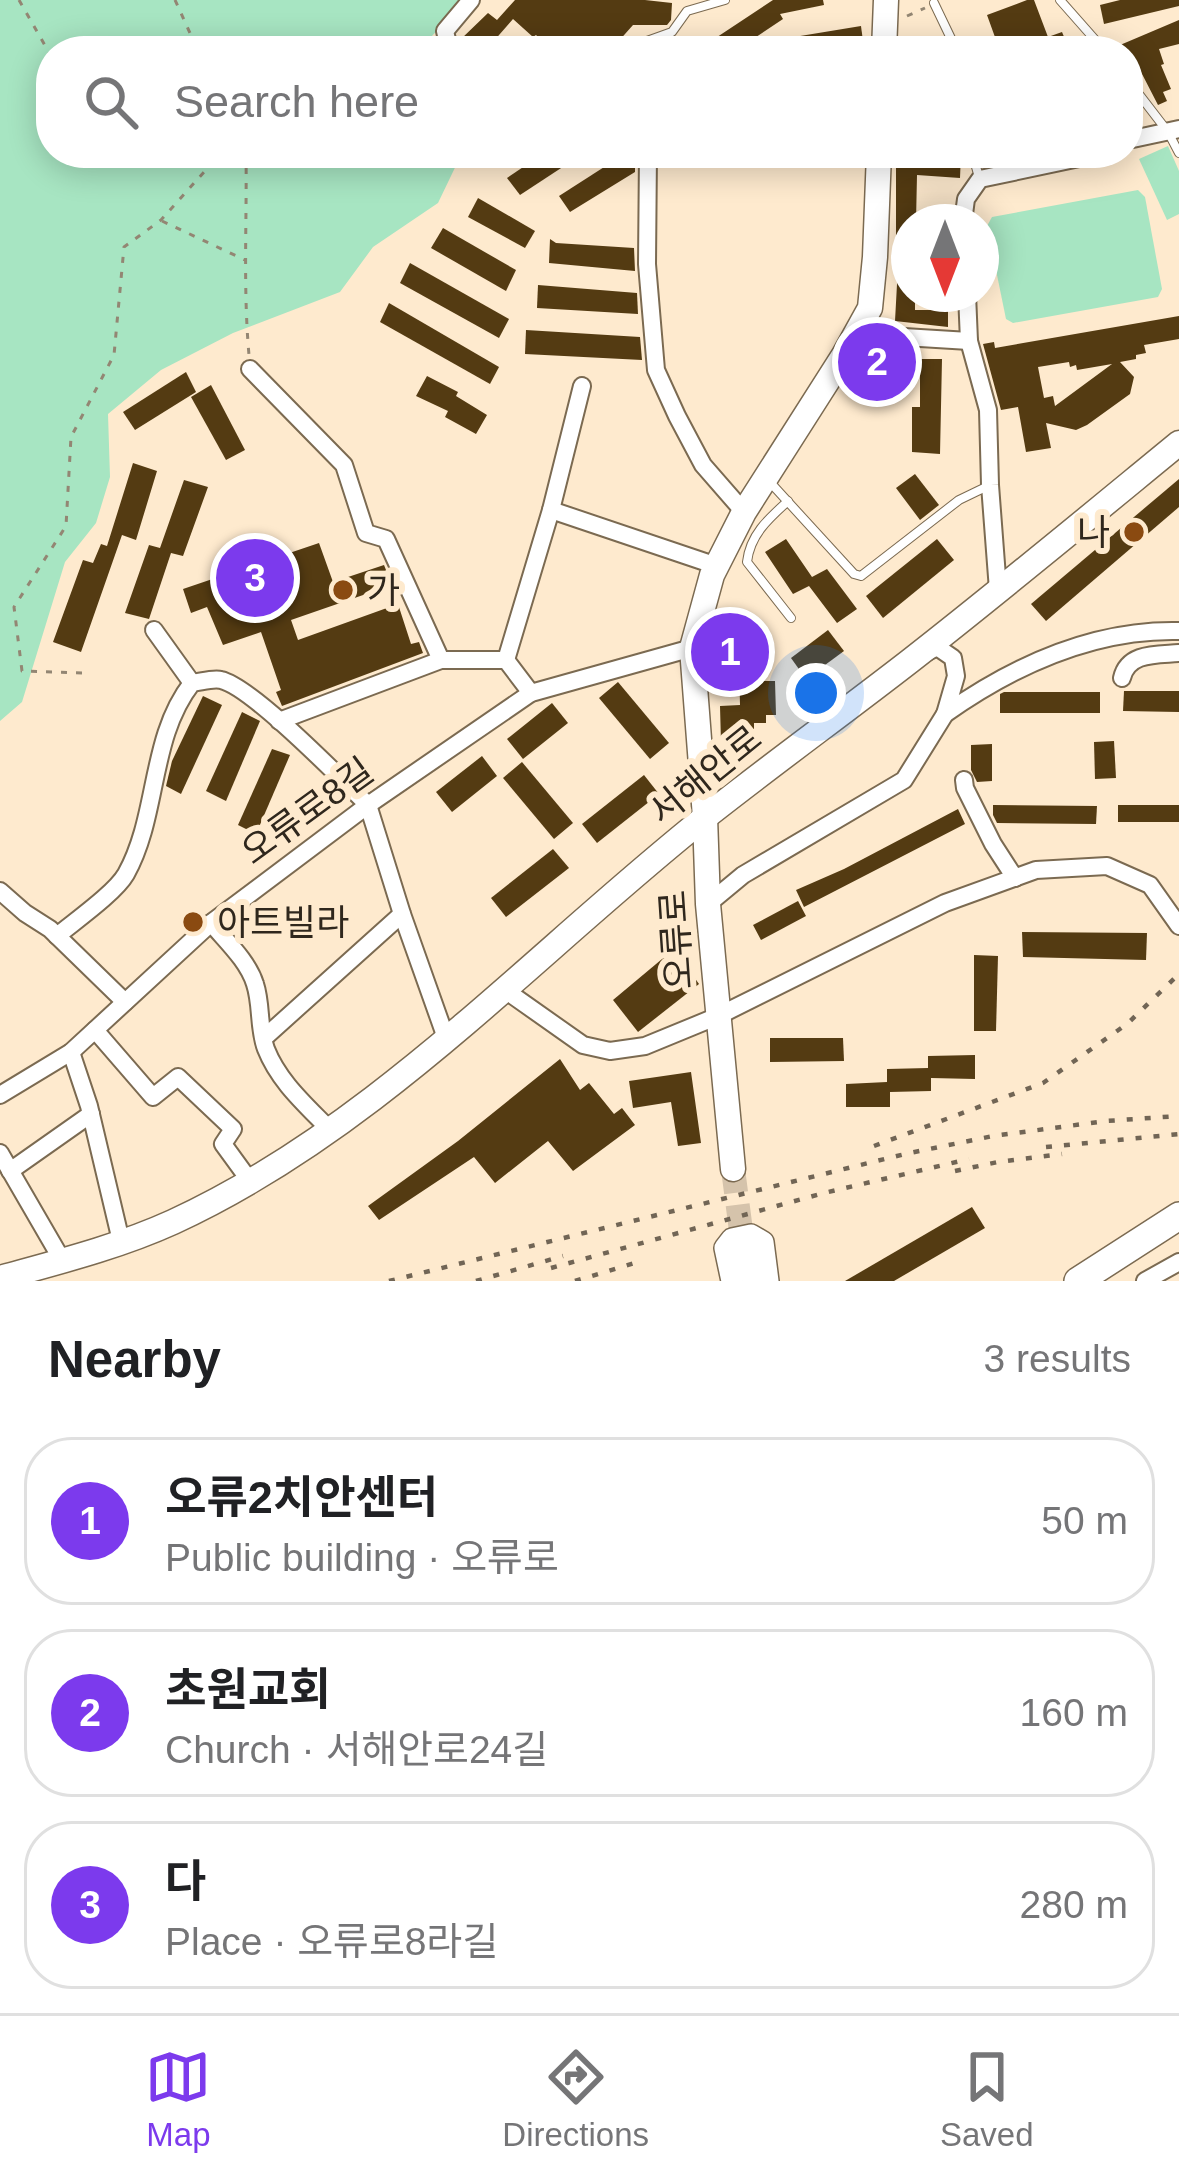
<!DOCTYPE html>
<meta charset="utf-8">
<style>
body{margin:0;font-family:Helvetica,"Noto Sans KR",sans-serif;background:#f6f6f6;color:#202124}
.compass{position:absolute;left:891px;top:204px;width:108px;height:108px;border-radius:50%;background:#fff;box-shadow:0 6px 30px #0003;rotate:180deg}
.you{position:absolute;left:816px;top:693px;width:42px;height:42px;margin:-30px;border:9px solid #fff;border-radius:50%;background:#1a73e8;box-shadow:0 0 0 18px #1a73e833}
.badge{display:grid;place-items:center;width:78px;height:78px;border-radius:50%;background:#7c3aed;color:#fff;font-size:39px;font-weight:700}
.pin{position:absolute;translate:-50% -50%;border:6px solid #fff;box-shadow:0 3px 12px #0006}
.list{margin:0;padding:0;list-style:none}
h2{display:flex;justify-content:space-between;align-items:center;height:156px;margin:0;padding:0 48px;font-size:51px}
h2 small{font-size:39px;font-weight:400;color:#757577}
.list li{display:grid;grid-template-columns:78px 1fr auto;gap:36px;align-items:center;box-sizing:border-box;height:168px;margin:0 24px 24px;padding:0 24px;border:3px solid #e0e0e0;border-radius:48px}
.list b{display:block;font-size:45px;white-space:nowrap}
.list p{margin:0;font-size:39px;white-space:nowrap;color:#757577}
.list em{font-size:39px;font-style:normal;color:#757577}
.icon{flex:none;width:66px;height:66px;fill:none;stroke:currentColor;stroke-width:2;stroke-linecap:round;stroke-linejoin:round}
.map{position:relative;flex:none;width:1179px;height:1281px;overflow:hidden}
.search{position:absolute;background:#fff;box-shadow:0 6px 30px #0003;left:36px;right:36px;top:36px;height:132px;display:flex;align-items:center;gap:30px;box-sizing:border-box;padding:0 42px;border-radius:48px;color:#757577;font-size:45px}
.sheet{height:732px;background:#fff}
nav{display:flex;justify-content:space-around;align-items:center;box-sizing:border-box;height:168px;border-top:3px solid #e0e0e0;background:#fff;font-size:33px;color:#757577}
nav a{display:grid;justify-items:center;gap:6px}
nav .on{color:#7c3aed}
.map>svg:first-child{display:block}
.green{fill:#a7e5c2}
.building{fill:#543b12;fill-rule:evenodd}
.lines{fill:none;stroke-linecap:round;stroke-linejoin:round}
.secondary-tunnel{stroke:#d5c3ab;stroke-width:24;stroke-dasharray:24 12;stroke-linecap:butt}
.service-casing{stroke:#7b6a51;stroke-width:10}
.minor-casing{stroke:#7b6a51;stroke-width:20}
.tertiary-casing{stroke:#7b6a51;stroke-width:24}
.secondary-casing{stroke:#7b6a51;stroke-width:27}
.primary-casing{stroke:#7b6a51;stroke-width:30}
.path{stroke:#938673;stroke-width:3;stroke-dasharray:6 9;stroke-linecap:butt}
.service{stroke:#fff;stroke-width:8}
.minor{stroke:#fff;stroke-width:16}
.tertiary{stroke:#fff;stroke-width:21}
.secondary{stroke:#fff;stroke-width:24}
.primary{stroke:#fff;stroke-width:27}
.rail{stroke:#716555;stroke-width:4.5;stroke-dasharray:6 12;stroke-linecap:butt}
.poi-dot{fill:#8a4a11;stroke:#feeace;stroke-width:4.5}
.labels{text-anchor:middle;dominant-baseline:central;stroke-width:12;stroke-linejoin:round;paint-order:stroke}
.poi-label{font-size:36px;fill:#2f271d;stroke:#feeace;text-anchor:start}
.street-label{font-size:36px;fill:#2f271d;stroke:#feeace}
</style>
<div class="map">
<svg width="1179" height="1281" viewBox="0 0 1179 1281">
<rect width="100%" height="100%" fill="#feeace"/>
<g class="green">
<polygon points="0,0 466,0 431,37 439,51 51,51 51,153 462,153 438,203 373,247 340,292 233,333 161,370 108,414 110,477 96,523 65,562 22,702 0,721"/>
<polygon points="1168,146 1179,171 1179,214 1167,220 1139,159"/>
<polygon points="1138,190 1145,197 1162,289 1158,297 1013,323 1006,319 987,226 992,217"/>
</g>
<g class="building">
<polygon points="515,0 645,0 672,3 671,20 667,25 633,25 617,43 621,46 620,51 552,51 536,35 533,37 513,19 485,51 458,51 460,40 488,13 497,20"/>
<polygon points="773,0 823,0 824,5 780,14 783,19 735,51 696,51"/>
<polygon points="1027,0 1034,0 1048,37 1062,32 1070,51 1000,51 987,15"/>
<polygon points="1120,0 1179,0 1179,6 1104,24 1100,5"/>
<polygon points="1179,20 1179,44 1159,49 1164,64 1161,65 1171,89 1163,92 1167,101 1158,105 1141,72 1137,73 1133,65 1128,67 1128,51 1113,51 1113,48"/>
<polygon points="861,26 864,49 790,51 788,38"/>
<polygon points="544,153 584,153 520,195 507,178"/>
<polygon points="626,153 632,153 635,158 635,172 570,212 559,196"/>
<polygon points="896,153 961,153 960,178 917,175 916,222 909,222 909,294 915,294 915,310 948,310 948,327 895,321 898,266 896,266"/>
<polygon points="478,198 535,231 525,248 468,217"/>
<polygon points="443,228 516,270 506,291 431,248"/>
<polygon points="550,239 556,243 634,248 635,271 549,263"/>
<polygon points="410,263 509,319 499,338 400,283"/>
<polygon points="538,285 637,293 638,314 537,308"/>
<polygon points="389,303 499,367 490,384 380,322"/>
<path d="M1179,316V339L1144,345L1146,353L1136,355V359L1120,362L1134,377L1130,394L1087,425L1076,430L1046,423L1051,448L1026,452L1018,407L1001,410L983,344L994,342L995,348ZM1069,362L1070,367L1076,365L1077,370L1112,364L1055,406L1053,396L1044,398L1038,367Z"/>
<polygon points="526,330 640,337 642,360 525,354"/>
<polygon points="879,349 894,353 892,377 884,376 869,404 844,392 854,372 859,375 863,354"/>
<polygon points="920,359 942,359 940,454 912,452 912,407 920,407"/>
<polygon points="186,372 196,392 135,430 123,412"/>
<polygon points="427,376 458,392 456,396 487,415 476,434 445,417 448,411 416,396"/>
<polygon points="211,385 245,450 226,460 191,397"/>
<polygon points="133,463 157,471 136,540 122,535 81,652 53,642 83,560 93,563 101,544 107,546"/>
<polygon points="915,474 939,505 920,520 896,488"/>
<polygon points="1179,479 1179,507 1046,621 1031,604"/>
<polygon points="184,480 208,487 183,556 171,553 149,619 125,613 149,545 160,548"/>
<polygon points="786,539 812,577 827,569 857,609 837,623 809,586 793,594 765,552"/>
<polygon points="937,539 954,560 883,618 866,596"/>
<polygon points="319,543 333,582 384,565 392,585 291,620 298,640 398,604 411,644 419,642 423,653 282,706 276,692 281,690 261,632 223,645 207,607 191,613 183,589"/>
<polygon points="828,630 844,651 806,679 791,658"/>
<polygon points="739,666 751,666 752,681 775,681 776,715 766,715 766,723 754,723 754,729 749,729 749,735 744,735 744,742 721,743 720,706 740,705"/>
<polygon points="618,682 669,743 650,759 599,698"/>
<polygon points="1124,691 1179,691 1179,712 1123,711"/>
<polygon points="1004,692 1100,692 1100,713 1000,713 1000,694"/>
<polygon points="203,696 222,705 181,794 166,786 172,761"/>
<polygon points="552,703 568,723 523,759 507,739"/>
<polygon points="242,712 260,721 226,801 206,791"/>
<polygon points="1114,741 1116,778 1095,779 1094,742"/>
<polygon points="992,744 992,781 977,782 971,770 971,745"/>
<polygon points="272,749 290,755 256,834 238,825"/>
<polygon points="482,756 497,776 452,812 436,792"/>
<polygon points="522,762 573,823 554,839 503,778"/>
<polygon points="644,775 659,794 597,843 582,824"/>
<polygon points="993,805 1097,806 1096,824 997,823 993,815"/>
<rect x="1118" y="805" width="61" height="17"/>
<polygon points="958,809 965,824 804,907 796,890 844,869"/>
<polygon points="553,849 569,868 506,917 491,898"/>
<polygon points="798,901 806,916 761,940 753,925"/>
<polygon points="1022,932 1147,933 1146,960 1023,957"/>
<polygon points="674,949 699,984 638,1032 613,1000"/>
<polygon points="974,955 998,956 996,1031 974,1031"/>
<polygon points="770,1038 843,1038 844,1061 770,1062"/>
<polygon points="975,1055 975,1079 931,1078 931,1091 890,1092 890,1107 846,1107 846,1084 887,1082 887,1069 928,1068 928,1056"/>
<polygon points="560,1059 580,1090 589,1083 614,1114 622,1108 635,1125 573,1171 548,1141 495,1183 474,1157 379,1220 368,1206 458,1141"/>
<polygon points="691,1072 701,1143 678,1146 671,1102 633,1108 629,1081"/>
<polygon points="972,1207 985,1228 894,1281 845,1281"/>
</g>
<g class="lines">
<polyline class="secondary-tunnel" points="733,1169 743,1246"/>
<defs>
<g id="service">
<polyline points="1060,0 1105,51"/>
<polyline points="934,3 957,51"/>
<polyline points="628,51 633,46 672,32 687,11 725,0"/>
<polyline points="1128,80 1168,132 1179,153"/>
<polyline points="977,153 974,160 979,177"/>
<polyline points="768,480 854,574 861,576 959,500 988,486"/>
<path d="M788,501C768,519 750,535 747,562L791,618"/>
</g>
<g id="minor">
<polyline points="448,44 445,31 471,0"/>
<polyline points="1128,140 1179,129"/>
<polyline points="648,153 647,264 656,370 677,416 703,465 744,512"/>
<polyline points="963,222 966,199 980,179 1103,153"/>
<polyline points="967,294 969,341 988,410 990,485 998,590"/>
<polyline points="855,334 969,341"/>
<polyline points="250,369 344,465 366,533 386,539 441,660"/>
<polyline points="551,510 717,566"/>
<polyline points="154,630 192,683"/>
<path d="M927,652L937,647L953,658L956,676L945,714C1013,666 1094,629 1179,631"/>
<polyline points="506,660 551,510 582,386"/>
<path d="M1122,678C1128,652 1157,655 1179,653"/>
<polyline points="279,721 441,660 506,660 531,693"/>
<polyline points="964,780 965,788 993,844 1015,878"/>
<polyline points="368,805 402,914 446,1038"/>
<polyline points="0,891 25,913 50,929 125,1002"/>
<polyline points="708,904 743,875 904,780 945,714"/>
<path d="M211,923C226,941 248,961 255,984C262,1005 258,1028 266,1049C279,1082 306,1105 330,1130"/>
<path d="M57,936C75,921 115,893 126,874C159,815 149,738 192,683C201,682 213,678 221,680C252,687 341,779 368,805"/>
<polyline points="505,990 583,1045 610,1051 645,1046 718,1016 945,903 1036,870 1107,866 1150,885 1179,926"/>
<polyline points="95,1030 153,1097 178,1077 233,1129 223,1144 250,1181"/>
<polyline points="264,1038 402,914"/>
<polyline points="71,1052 89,1106 121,1241"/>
<polyline points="0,1095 71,1052 211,923 368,805 531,693 692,648"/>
<polyline points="0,1153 62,1260"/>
<polyline points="10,1171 91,1114"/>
<polyline points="1145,1281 1179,1262"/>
</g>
<g id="tertiary">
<polyline points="743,1246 753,1281"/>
<polyline points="732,1281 725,1248 732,1239 751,1235 763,1242 768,1281"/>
</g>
<g id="secondary">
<polyline points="884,51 886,0"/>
<polyline points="733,1169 708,904 705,817 692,648 712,575 744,512 844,355 870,308 875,257 879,153"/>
<path d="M0,1278C58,1262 118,1247 173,1222C377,1128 534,953 708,815C774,763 843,713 910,661C1001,590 1090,516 1179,443"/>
</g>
<polyline id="primary" points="1078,1281 1179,1216"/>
</defs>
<use href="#service" class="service-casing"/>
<use href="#minor" class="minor-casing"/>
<use href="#tertiary" class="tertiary-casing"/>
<use href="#secondary" class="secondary-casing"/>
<use href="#primary" class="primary-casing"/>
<g class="path">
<polyline points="19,0 51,56"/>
<polyline points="175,0 190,33 208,51"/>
<polyline points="907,16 925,8"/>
<path d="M246,153C247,220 243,288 249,355"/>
<polyline points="162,221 245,260"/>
<polyline points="82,673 22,671 14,607 66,526 71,437 114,355 124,247 161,220 221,153"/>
</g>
<use href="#service" class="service"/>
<use href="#minor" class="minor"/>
<use href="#tertiary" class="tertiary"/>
<use href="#secondary" class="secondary"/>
<use href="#primary" class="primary"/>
<g class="rail">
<polyline points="874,1146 1043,1083 1127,1024 1179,974"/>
<polyline points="1046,1147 1179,1134"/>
<polyline points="955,1171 998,1162 1062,1154"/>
<polyline points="551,1268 824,1193 969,1159"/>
<polyline points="389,1281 905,1154 993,1136 1106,1121 1179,1116"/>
<polyline points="476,1281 563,1256"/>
<polyline points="575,1281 638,1262"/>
</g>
</g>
<g class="poi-dot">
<circle cx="1134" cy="532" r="12"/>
<circle cx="343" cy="590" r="12"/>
<circle cx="193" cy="922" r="12"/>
</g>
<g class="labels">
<g class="poi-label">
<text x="1110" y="532" text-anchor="end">나</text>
<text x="367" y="590">가</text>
<text x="217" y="922">아트빌라</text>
</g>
<g class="street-label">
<text transform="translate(705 775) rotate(-39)">서해안로</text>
<text transform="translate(307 811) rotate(-36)">오류로8길</text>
<text transform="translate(676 940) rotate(-94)">오류로</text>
</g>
</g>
</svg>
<svg class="compass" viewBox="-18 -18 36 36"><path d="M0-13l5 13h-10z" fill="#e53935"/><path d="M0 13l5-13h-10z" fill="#757577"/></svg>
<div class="you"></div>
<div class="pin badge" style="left:730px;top:652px">1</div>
<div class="pin badge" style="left:877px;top:362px">2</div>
<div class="pin badge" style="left:255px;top:578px">3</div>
<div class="search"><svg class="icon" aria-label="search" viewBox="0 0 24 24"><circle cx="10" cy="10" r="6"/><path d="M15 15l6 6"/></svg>Search here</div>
</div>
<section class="sheet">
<h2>Nearby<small>3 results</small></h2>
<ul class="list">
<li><span class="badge">1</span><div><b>오류2치안센터</b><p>Public building · 오류로</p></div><em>50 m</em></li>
<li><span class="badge">2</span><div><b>초원교회</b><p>Church · 서해안로24길</p></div><em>160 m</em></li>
<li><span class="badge">3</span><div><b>다</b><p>Place · 오류로8라길</p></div><em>280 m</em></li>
</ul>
</section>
<nav>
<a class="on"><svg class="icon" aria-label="map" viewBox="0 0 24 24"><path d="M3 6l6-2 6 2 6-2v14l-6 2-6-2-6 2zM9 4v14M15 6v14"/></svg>Map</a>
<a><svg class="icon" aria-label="directions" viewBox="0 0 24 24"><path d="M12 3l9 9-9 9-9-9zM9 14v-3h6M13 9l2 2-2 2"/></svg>Directions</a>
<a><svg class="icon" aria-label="saved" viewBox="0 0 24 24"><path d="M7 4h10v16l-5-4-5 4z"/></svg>Saved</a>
</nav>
